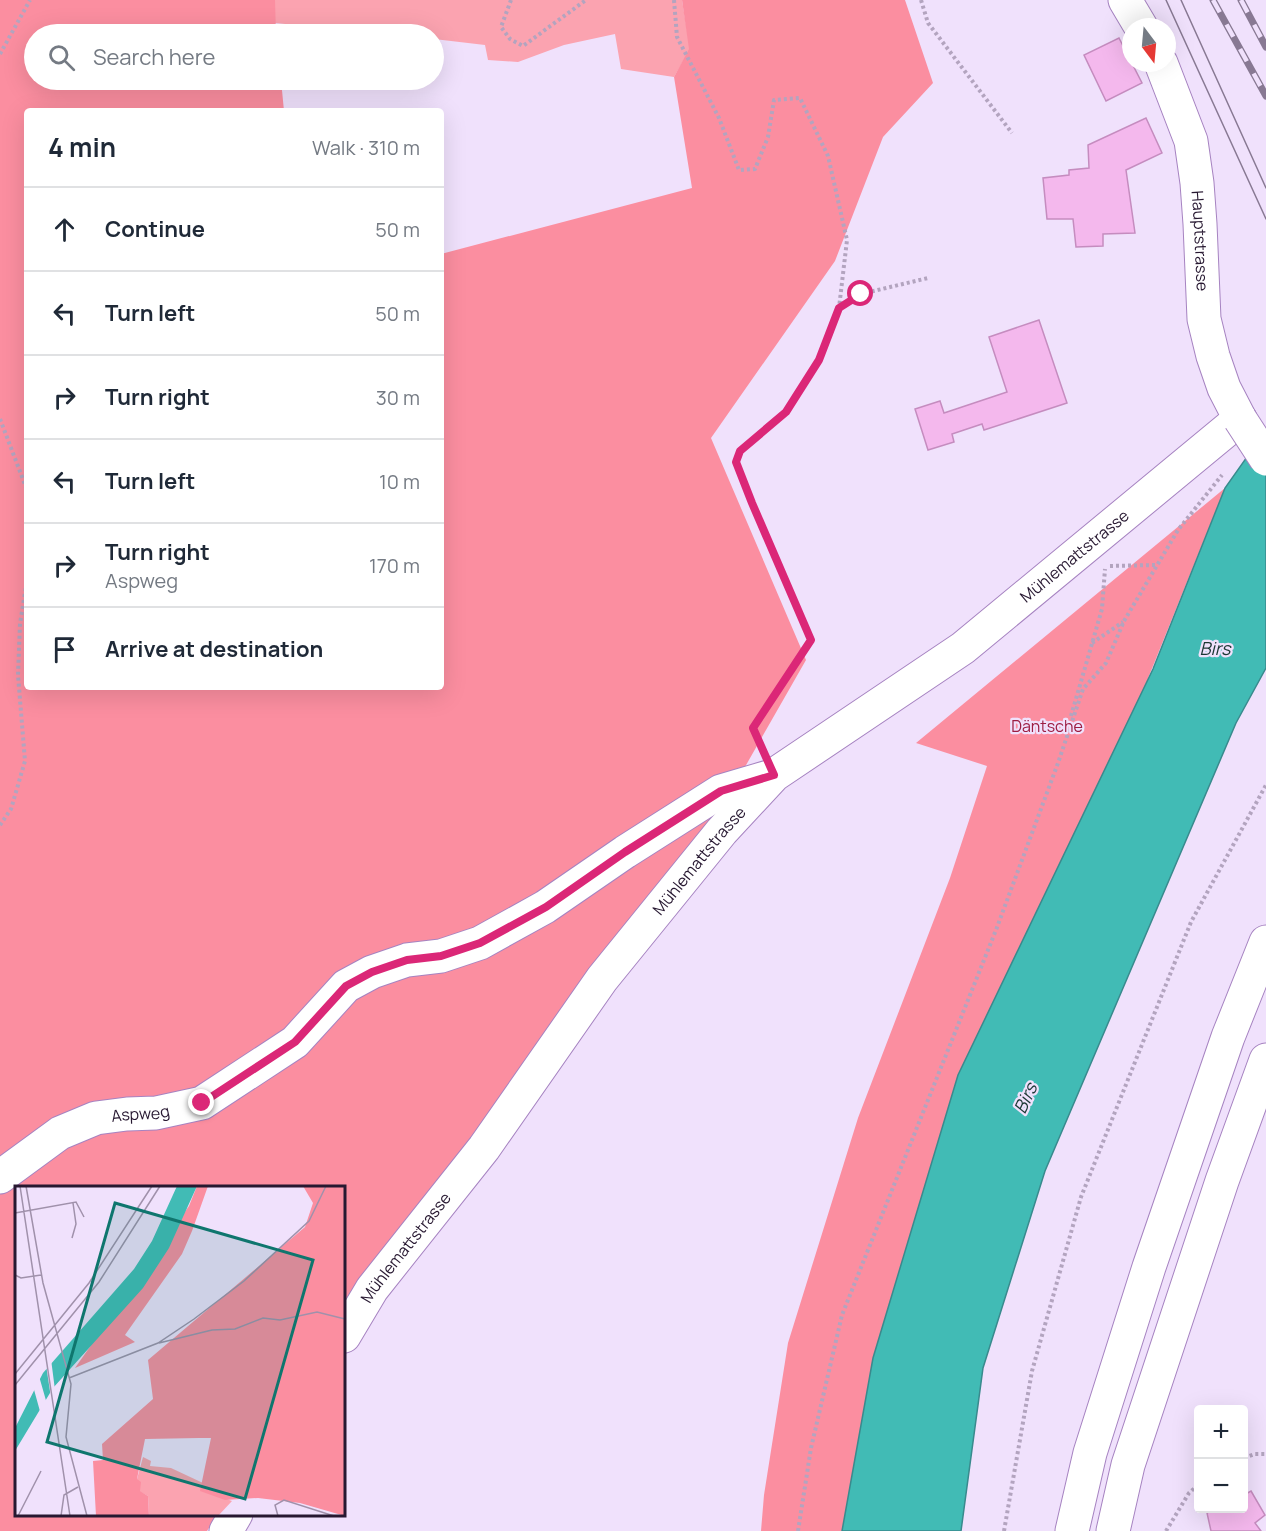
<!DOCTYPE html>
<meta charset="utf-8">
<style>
body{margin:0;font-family:Manrope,sans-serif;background:#f2f2f3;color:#1f2937}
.controls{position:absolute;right:18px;bottom:18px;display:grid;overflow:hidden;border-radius:6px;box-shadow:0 6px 24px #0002}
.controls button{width:54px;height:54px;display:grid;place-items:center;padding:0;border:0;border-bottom:2px solid #e0e1e3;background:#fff;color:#1f2937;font:30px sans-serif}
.compass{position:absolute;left:1122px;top:18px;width:54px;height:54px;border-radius:50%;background:#fff;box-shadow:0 6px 24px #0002;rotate:164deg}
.stop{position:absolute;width:18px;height:18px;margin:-14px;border:4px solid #db2777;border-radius:50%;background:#fff}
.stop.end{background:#db2777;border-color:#fff;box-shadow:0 2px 6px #0008}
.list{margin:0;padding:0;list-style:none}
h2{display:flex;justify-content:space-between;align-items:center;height:78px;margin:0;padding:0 24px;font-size:26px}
h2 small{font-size:20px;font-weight:400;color:#747a83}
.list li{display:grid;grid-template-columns:39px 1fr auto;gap:18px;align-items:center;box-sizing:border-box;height:84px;padding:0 24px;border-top:2px solid #e0e1e3}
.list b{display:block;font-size:22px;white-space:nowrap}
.list p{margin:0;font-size:20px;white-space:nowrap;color:#747a83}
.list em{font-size:20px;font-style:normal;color:#747a83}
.icon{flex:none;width:33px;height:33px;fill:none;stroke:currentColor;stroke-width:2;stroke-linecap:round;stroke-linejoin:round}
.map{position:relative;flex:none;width:1266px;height:1531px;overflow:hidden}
.search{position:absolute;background:#fff;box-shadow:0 6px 24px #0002;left:24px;top:24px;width:420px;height:66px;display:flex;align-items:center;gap:15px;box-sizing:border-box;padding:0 21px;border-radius:33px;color:#747a83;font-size:22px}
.panel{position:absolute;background:#fff;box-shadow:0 6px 24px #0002;left:24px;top:108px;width:420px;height:582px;border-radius:6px}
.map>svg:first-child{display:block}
.green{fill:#fba3b0}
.forest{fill:#fb8ea0}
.water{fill:#41bbb5;stroke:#398a8d;stroke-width:1.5}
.building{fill:#f4b8ed;stroke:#c58cbf;stroke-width:1.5}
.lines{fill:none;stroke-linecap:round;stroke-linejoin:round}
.minor-casing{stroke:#a683c1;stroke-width:35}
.major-casing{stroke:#a683c1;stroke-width:35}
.highway-casing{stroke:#a683c1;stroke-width:35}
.path{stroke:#b3a4bf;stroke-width:4;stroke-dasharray:3 3;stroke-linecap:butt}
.minor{stroke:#fff;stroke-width:33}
.major{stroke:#fff;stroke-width:33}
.highway{stroke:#fff;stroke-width:33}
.tram{stroke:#887993;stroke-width:1.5}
.rail-casing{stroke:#887993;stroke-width:7}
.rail{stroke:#f0e1fc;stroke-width:4.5;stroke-dasharray:14;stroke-linecap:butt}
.major-bridge-casing{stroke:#a683c1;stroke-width:35;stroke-linecap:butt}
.major-bridge{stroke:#fff;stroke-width:33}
.route{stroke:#db2777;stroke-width:8}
.labels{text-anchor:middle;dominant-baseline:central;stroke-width:4.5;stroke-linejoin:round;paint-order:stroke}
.street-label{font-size:16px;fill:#271831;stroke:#f0e1fc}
.park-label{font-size:16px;fill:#9c1c42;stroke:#f0e1fc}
.water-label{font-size:18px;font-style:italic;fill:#1c3735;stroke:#f0e1fc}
.inset-road{fill:none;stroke:#a091ab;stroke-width:1.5}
.view{fill:#0f766e;fill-opacity:0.15;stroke:#0f766e;stroke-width:3}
.inset-edge{fill:none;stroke:#271831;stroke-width:3}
</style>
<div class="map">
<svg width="1266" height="1531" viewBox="0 0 1266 1531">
<rect width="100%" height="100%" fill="#f0e1fc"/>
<polygon class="green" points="275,0 682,0 690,49 674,77 621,69 615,34 564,45 518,62 488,60 485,45 434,39 434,34 386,34 275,23"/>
<g class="forest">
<polygon points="0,0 275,0 276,34 34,34 34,80 281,80 284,111 27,111 27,687 441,687 441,254 692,188 674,77 689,49 682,0 905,0 933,83 883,137 835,261 711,438 806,660 717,816 344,1322 344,1188 16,1188 16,1514 217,1515 207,1531 0,1531"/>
<polygon points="1225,488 873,1358 842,1531 761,1531 764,1495 788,1343 858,1118 950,878 987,766 916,743"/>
</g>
<polygon class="water" points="1266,430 1266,668 1236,723 1045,1171 983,1368 961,1531 842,1531 873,1358 958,1075 1153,669 1225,488"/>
<g class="building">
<polygon points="1119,38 1142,83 1106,101 1084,55"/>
<polygon points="1146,118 1162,153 1126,170 1135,233 1103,234 1103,246 1076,247 1073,219 1047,219 1043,178 1069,175 1069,170 1089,168 1088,145"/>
<polygon points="1039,320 1067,403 984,430 982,424 952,434 954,442 928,450 915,409 940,401 944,413 1007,392 989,337"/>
<polygon points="1251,1491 1265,1515 1255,1523 1261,1531 1211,1531 1207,1513 1216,1508 1244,1508 1244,1495"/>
</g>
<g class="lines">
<defs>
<g id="minor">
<path id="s1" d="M0,1177L60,1133L96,1118L127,1114L156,1113L202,1103L295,1042L346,986L372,972L407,960L441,956L480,943L545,907L625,852L721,791L772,776"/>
<path id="s2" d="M344,1336L372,1289L484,1148L602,979L722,831L774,775L963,648L1240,419"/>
<polyline points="226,1531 236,1514"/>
</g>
<g id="major">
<polyline points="1125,0 1141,27"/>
<path id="s3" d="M1161,63L1191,141L1197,183L1200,224L1204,319L1213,356L1224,388L1240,419"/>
</g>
<g id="highway">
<polyline points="1072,1531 1090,1453 1149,1267 1228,1037 1266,942"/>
<polyline points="1113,1531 1128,1465 1222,1181 1266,1060"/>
</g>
</defs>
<use href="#minor" class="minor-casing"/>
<use href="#major" class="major-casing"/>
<use href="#highway" class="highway-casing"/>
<g class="path">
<polyline points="511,0 501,27 510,39 523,46 586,0"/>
<polyline points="674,0 677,37 719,118 739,170 755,169 768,137 774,100 800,98 828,156 847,240 839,308"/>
<polyline points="921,0 928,23 1012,133"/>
<polyline points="0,54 30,0"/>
<polyline points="0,419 27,490"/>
<polyline points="1110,566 1157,565"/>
<polyline points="1092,643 1123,622"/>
<polyline points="1071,716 1102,609 1105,569"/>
<polyline points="762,747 753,728 811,640 752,503 736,462 740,451 786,412 819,360 839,308 861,294 928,278"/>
<polyline points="0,825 11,809 25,761 18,675 20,624 27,580"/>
<polyline points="1244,1458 1255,1454 1266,1454"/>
<polyline points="798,1531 811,1448 842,1315 996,930 1058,763 1083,689 1106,663 1124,621 1178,530 1222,475"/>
<polyline points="1004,1531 1032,1371 1081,1197 1191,922 1266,785"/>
<polyline points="1166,1531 1189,1493 1198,1485"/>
</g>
<use href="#minor" class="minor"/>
<use href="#major" class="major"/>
<use href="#highway" class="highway"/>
<g class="tram">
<polyline points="1166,0 1266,219"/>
<polyline points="1181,0 1266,188"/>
</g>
<defs>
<g id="rail">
<polyline points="1213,0 1266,96"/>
<polyline points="1241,0 1266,47"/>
</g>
</defs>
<use href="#rail" class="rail-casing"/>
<use href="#rail" class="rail"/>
<defs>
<polyline id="major-bridge" points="1240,419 1266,459"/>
</defs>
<use href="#major-bridge" class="major-bridge-casing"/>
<use href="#major-bridge" class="major-bridge"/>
</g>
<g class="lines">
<polyline class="route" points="202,1103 295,1042 346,986 372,972 407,960 441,956 480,943 546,907 625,852 721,791 774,775 753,728 811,640 752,503 736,462 740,451 786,412 819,360 839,308 861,294"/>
</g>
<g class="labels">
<g class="street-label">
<text stroke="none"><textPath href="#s3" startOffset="184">Hauptstrasse</textPath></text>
<text stroke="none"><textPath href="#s2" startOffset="1080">Mühlemattstrasse</textPath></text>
<text stroke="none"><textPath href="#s2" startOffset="594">Mühlemattstrasse</textPath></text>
<text stroke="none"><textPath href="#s1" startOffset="158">Aspweg</textPath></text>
<text stroke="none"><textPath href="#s2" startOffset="108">Mühlemattstrasse</textPath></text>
</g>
<g class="park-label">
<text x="1047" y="726">Däntsche</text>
</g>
<g class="water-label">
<text x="1215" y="648">Birs</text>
<text transform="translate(1025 1098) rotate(-65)">Birs</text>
</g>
</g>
<g transform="translate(15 1186)">
<rect width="330" height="330" fill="#f0e1fc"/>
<path d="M128,271L136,275L135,280L156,282L188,297L186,304L217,315L203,330H134L133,310L124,305L122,293Z" fill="#fba3b0"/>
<path d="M182,0H193L177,45L167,68L110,149L120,156L60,182L174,20ZM288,0H330V330L285,317L243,312L210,314L185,305L196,252H184L130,253L122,293L126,296L125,305L133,310L134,330H81L78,275L88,274L87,258L138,213L133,174L290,41L298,17Z" fill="#fb8ea0"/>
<path d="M162,0H182L154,62L128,102L38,202L0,265V242L28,187L119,83L137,55Z" fill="#41bbb5"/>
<path d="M36,173L40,204L36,212L31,179ZM24,190L32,218L26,229L18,200Z" fill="#f0e1fc"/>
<path class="inset-road" d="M5,0L55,330M11,0L28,97L56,198L51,251L72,330M0,27L61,16L69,31M57,52L61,38L58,17M0,89L6,92L26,89M144,157L197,144L220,143L248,132L265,134L302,126L330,133M0,188L74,97L137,0M54,192L143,157L179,133L229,95L294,35L311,0M0,199L84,96L145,0M3,330L26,285M46,330L49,309L63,301M263,330L260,319L269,314L319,330"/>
<path class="view" d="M100,17L298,74L230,313L32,256Z"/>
<rect width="330" height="330" class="inset-edge"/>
</g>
</svg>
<div class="controls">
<button>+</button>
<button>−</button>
</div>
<svg class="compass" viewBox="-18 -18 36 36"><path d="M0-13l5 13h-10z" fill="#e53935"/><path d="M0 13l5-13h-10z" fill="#747a83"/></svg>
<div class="stop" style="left:861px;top:294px"></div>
<div class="stop end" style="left:202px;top:1103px"></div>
<div class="search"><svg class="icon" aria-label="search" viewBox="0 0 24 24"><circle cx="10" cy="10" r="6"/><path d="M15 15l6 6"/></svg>Search here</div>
<section class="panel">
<h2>4 min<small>Walk · 310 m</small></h2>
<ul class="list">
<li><svg class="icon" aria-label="ahead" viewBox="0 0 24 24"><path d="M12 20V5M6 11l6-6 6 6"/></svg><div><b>Continue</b></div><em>50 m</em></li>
<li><svg class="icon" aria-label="left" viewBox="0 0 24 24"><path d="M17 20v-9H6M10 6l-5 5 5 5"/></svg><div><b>Turn left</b></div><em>50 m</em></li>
<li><svg class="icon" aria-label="right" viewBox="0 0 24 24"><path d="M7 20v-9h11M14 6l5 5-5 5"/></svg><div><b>Turn right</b></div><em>30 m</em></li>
<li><svg class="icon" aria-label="left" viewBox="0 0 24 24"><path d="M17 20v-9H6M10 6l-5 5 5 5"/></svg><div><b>Turn left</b></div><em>10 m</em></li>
<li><svg class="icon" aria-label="right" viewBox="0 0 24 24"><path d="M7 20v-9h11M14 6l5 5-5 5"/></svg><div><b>Turn right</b><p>Aspweg</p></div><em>170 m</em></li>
<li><svg class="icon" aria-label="arrive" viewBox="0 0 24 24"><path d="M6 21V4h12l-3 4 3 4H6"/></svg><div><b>Arrive at destination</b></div></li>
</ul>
</section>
</div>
